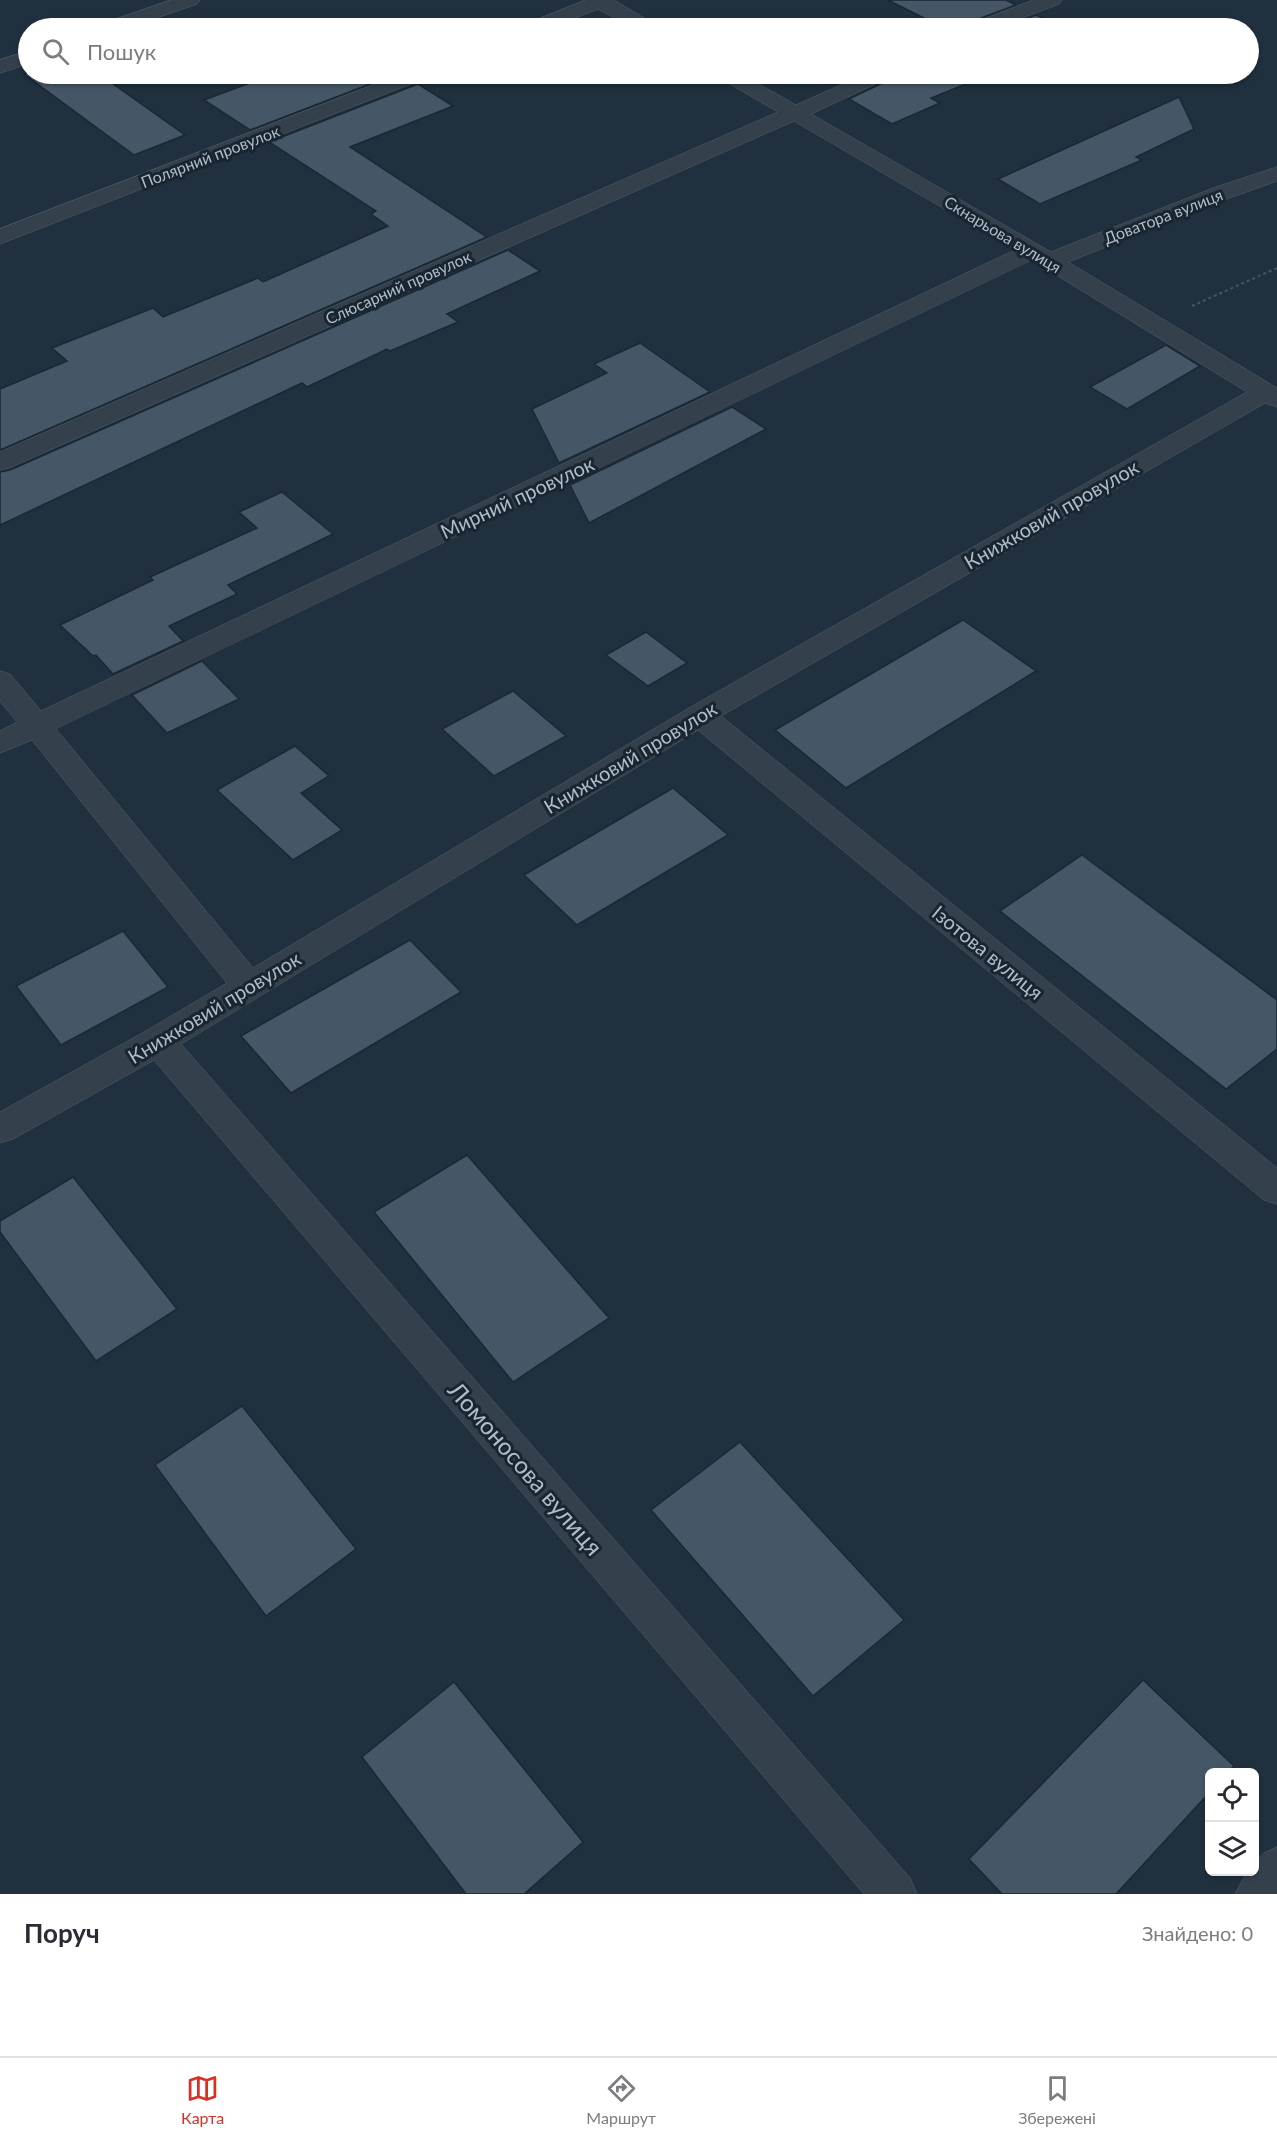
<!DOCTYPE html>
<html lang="uk">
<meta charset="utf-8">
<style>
body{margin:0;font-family:Lato,sans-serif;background:#f7f7f7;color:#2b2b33}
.controls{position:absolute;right:18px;bottom:18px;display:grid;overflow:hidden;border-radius:9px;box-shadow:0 2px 4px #0004}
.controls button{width:54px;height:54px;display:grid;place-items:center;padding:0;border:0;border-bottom:2px solid #e1e1e2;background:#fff;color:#2b2b33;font:30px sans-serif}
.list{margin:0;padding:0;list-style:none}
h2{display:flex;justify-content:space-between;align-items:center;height:78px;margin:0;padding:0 24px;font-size:26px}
h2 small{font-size:20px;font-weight:400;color:#7c7c81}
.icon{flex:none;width:33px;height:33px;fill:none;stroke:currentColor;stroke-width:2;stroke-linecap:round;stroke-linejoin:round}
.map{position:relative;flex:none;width:1277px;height:1894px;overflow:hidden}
.search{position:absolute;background:#fff;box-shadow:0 2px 4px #0004;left:18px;right:18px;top:18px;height:66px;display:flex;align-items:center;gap:15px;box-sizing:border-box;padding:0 21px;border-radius:33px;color:#7c7c81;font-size:22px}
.sheet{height:162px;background:#fff}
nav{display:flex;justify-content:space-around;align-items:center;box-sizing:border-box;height:84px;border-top:2px solid #e1e1e2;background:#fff;font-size:16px;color:#7c7c81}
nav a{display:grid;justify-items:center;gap:3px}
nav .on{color:#d93025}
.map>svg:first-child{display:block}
.building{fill:#455767;stroke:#1b2834;stroke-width:1.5}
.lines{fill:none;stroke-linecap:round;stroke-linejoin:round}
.minor-casing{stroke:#525f6b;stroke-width:1}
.path{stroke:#405b5b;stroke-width:2;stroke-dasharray:3 3;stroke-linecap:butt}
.minor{fill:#34414d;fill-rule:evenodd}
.labels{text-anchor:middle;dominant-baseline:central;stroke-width:6;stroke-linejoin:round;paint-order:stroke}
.far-street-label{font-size:16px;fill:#afbcc9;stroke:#192632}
.street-label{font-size:20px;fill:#afbcc9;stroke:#192632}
.near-street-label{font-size:24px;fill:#afbcc9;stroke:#192632}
</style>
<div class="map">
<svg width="1277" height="1894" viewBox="0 0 1277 1894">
<rect width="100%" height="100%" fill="#20303e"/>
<g class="building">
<polygon points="888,0 1006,0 1016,5 970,22 966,28 944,28"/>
<polygon points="1036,15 1064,28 1000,28"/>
<polygon points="28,73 99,74 185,135 134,155 24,74"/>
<polygon points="274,74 396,74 250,130 204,100"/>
<polygon points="812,74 861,74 834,85"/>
<polygon points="893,74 988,74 988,75 931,98 940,103 892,124 849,99 889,80"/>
<polygon points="418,84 453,106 350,147 487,237 0,450 0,389 67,361 52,348 153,308 163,317 258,278 263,282 388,226 371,214 376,211 269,142"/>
<polygon points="1179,97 1194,129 1136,157 1142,160 1040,204 998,179"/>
<polygon points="508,250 540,271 447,314 458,322 390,351 387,349 307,387 302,383 0,525 0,472 10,470"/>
<polygon points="640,343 710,392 559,463 532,409 607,373 594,364"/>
<polygon points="1166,345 1200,366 1127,409 1090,387"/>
<polygon points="732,407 766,429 589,523 570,485"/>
<polygon points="282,492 333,534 228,585 237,594 169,626 183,641 113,674 96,655 93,656 60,625 153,580 150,577 257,528 239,512"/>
<polygon points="963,620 1036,671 846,788 775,730"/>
<polygon points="646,632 687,663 648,686 606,655"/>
<polygon points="202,661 239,699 167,733 132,695"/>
<polygon points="513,691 566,736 494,776 442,729"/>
<polygon points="295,746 329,776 301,793 342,830 293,860 217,790"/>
<polygon points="673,788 728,835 577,925 524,875"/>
<polygon points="1082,855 1277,1000 1277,1049 1226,1089 1000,911"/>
<polygon points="123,931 168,987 61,1045 16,986"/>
<polygon points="410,940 461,992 291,1093 241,1036"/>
<polygon points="467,1155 609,1318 513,1382 374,1212"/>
<polygon points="73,1177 177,1309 96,1361 0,1232 0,1221"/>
<polygon points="242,1406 356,1549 266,1616 155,1465"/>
<polygon points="740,1442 904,1620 813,1696 651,1510"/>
<polygon points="1143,1680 1234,1766 1228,1773 1209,1773 1209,1793 1116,1894 1002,1894 969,1859"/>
<polygon points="454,1682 583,1842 524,1894 466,1894 362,1757"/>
</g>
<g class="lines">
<defs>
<g id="minor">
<polygon points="171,0 200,0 197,4 127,28 99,28 102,24"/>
<polygon points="586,0 614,0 654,24 657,28 633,28 598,9 550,28 523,28 526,24"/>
<polygon points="1034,0 1062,0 1059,4 995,28 968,28 971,24"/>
<polygon points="28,51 28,64 0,73 0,60"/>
<polygon points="401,74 430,74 426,78 0,244 0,229"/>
<path d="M716,74H741L796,105L865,74H891L888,78L811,114L1051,252L1216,187L1277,167V181L1232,197L1068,262L1277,388V407L1265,403L721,716L1277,1168V1204L1264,1200L698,730L181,1044L910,1878L917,1894H864L154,1060L13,1139L0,1143V1112L146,1031L227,983L32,740L0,753V731L17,722L0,701V671L10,674L41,711L1015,250L794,121L9,468L0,470V452L778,112L720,78ZM1032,260L1247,392L689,708L253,968L56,729Z"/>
<path d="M1277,1847V1894H1235L1247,1872H1254C1254,1856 1264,1853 1277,1847Z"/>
</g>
</defs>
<use href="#minor" class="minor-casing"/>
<polyline class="path" points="1192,306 1277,268"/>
<use href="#minor" class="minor"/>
</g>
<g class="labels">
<g class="far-street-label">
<text transform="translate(210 156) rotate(-21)">Полярний провулок</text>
<text transform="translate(1163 216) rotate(-21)">Доватора вулиця</text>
<text transform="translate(1003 234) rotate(31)">Скнарьова вулиця</text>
<text transform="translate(398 287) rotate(-24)">Слюсарний провулок</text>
</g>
<g class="street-label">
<text transform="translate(517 497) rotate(-25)">Мирний провулок</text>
<text transform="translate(1051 514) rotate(-30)">Книжковий провулок</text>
<text transform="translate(630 757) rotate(-31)">Книжковий провулок</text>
<text transform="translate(988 952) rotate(39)">Ізотова вулиця</text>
<text transform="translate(214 1007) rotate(-31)">Книжковий провулок</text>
</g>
<g class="near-street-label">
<text transform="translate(526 1468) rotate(49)">Ломоносова вулиця</text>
</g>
</g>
</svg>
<div class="controls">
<button><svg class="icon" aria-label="locate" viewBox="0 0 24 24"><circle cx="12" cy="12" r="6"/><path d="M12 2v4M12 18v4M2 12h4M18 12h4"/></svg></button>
<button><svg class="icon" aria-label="layers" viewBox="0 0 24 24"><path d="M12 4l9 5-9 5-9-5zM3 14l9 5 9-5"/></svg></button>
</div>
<div class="search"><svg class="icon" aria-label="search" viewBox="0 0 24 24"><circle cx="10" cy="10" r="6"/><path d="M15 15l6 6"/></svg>Пошук</div>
</div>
<section class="sheet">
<h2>Поруч<small>Знайдено: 0</small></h2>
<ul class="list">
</ul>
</section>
<nav>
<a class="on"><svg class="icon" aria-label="map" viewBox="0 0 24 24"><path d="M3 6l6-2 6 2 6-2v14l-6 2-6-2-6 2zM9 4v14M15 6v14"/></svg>Карта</a>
<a><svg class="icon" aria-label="directions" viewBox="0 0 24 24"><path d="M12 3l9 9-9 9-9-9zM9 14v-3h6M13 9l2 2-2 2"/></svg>Маршрут</a>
<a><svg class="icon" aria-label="saved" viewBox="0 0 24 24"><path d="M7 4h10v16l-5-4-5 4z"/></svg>Збережені</a>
</nav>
